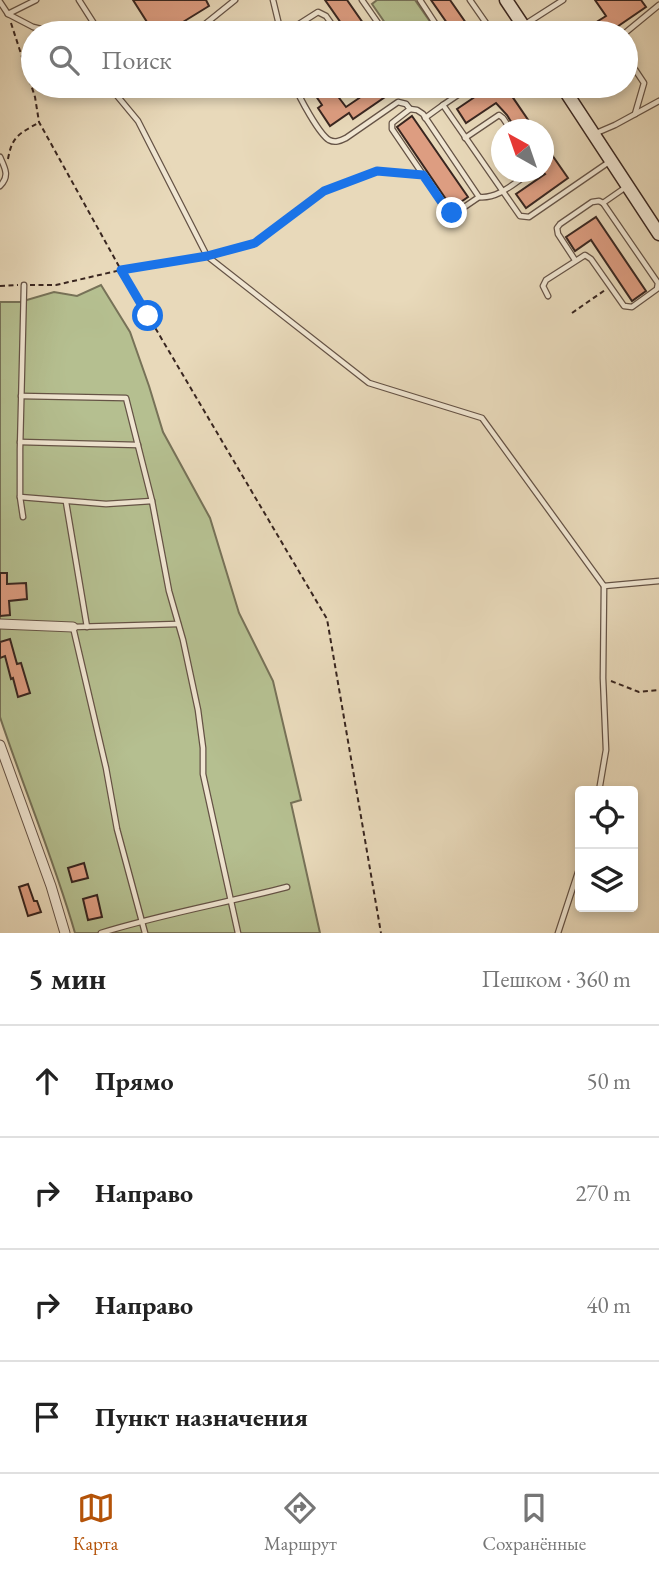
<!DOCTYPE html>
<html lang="ru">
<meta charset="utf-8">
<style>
body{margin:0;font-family:"EB Garamond",serif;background:#f6f6f6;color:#222}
.controls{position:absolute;right:21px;bottom:21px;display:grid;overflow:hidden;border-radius:7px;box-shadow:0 4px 10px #0003}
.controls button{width:63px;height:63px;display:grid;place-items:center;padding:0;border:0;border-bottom:2px solid #e0e0e0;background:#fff;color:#222;font:35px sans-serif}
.compass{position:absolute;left:491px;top:119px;width:63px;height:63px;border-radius:50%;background:#fff;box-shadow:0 4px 10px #0003;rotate:320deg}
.stop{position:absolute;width:21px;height:21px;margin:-16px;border:5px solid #1a73e8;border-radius:50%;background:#fff}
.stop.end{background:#1a73e8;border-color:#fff;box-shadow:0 2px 7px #0008}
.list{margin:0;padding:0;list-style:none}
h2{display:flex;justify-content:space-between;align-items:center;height:91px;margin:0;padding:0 28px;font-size:30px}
h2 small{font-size:23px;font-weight:400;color:#767676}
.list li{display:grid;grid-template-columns:46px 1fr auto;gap:21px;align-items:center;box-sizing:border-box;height:112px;padding:0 28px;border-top:2px solid #e0e0e0}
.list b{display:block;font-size:26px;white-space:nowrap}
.list em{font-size:23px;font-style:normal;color:#767676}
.icon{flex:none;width:38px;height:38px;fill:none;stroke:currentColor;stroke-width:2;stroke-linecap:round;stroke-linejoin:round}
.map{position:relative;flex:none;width:659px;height:933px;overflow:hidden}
.search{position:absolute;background:#fff;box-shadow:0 4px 10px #0003;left:21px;right:21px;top:21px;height:77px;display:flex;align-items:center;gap:18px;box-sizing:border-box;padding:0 24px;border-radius:38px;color:#767676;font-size:26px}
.sheet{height:539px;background:#fff}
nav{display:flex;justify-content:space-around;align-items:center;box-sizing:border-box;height:98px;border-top:2px solid #e0e0e0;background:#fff;font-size:19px;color:#767676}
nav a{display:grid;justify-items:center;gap:4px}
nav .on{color:#b45309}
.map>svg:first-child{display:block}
.green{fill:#b5bf90;stroke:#777258;stroke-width:2}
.building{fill:#dd9d81;stroke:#392620;stroke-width:2}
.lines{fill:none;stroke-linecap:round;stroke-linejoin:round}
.service-casing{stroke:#655346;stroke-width:7}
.minor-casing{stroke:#655346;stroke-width:11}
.secondary-casing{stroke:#392620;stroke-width:15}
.path{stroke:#392620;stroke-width:2;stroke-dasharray:5 3.5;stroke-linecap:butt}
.service{stroke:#f0e6d2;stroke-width:4.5}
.minor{stroke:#f0e6d2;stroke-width:9}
.secondary{stroke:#f0e6d2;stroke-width:12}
.route{stroke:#1a73e8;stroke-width:9}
</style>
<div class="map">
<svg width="659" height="933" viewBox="0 0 659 933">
<rect width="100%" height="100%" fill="#e8d9ba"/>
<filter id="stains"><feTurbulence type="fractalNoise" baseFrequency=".00286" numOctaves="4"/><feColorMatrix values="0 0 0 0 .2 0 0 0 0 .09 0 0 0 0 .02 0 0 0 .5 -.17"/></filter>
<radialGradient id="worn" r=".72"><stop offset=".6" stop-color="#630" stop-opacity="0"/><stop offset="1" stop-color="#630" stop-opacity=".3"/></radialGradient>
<g class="green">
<polygon points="377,0 415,0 431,23 416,33 392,33 372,4"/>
<path d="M101,285L130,332L149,386L163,432L210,518L239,613L273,681L301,800L291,803L320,933H75C54,860 24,789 0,717V302H20L54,292L77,296Z"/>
</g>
<g class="building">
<polygon points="133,0 206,0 209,6 165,33 154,33"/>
<polygon points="325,0 347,0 370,33 348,33"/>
<polygon points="431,0 450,0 473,33 454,33"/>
<polygon points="595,0 641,0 646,7 608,33 579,33 606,16"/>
<polygon points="309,86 330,86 346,107 377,86 401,86 353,119 349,113 330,126 318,108 322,105"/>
<polygon points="491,86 505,86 535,130 516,130 507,115 496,103 466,123 457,109"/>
<polygon points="412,116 468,197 452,208 397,127"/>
<polygon points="543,142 568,178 526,208 516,194 545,174 543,172"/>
<polygon points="596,217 646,291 632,301 591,240 575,251 566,237"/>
<polygon points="0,573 7,573 7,584 26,583 27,599 9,601 10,615 0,616"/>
<polygon points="10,639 17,664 21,663 30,693 18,697 13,678 11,679 5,656 0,658 0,642"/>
<polygon points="84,863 88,878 72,882 68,868"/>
<polygon points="28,884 34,901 37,901 41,912 28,916 19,887"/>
<polygon points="97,895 102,917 88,920 83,899"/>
</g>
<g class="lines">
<defs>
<g id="service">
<polyline points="79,0 100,33"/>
<polyline points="273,0 281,33"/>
<polyline points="362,0 385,33"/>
<polyline points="420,0 435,23 434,30 428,33"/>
<polyline points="470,0 493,33"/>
<polyline points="0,2 8,14 36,0"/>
<polyline points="8,14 33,27 57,33"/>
<polyline points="524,25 563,0"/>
<polyline points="194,33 235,0"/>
<polyline points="285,33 318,12 326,16 338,33"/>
<polyline points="625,33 659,5"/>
<polyline points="626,56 644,83 635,114"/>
<polyline points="109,86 138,121 207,256 369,383 482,418 604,586 603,678 606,750 599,791"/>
<path d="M295,86C299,97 319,134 329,140C335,143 340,141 346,138L398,102L406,104L410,109"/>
<polyline points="342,86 346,88 351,86"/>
<polyline points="425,86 427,86"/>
<polyline points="471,86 443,105 520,216 529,217 609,162"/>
<polygon points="410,109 417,110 423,114 479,197 457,212 452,213 447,210 392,129 392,123"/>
<polyline points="425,118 443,105"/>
<polyline points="594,134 615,125 659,101"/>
<polyline points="465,138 499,115 503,118 511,130"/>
<path d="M0,157C5,168 10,176 0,186"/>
<path d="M479,197C499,199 515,182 531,172"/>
<polyline points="575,260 558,234 557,228 560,224 592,202 599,201 603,203"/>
<polyline points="548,296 543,286 546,280 585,255 591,259 624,306 632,307 657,289 658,283 603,203 626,187"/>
<polyline points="21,396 126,398 152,501 169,591 183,640 198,710 203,748 203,774 238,933"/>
<polyline points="20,442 138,445"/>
<polyline points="20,497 106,504 152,501"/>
<polyline points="66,502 87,627"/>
<polyline points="23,517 20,497 20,449 24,285"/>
<polyline points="604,586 659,581"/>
<path d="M101,933C162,914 226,903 287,887"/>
<polyline points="145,933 117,829 106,768 73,627 178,624"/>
<polyline points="558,933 580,866"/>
</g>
<g id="minor">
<polyline points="0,624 73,627"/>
<polyline points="0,745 51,886 65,933"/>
</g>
<g id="secondary">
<polyline points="506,0 528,33"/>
<polyline points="562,86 659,234"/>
</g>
</defs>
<use href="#service" class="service-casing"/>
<use href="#minor" class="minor-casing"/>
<use href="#secondary" class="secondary-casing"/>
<g class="path">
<polyline points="11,23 35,97 39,122 121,270 327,619 381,933"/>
<path d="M8,159C12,136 19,134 38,123"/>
<polyline points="216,254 255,243 324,191 377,171 415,174"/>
<polyline points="30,285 56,285 121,270 201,257"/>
<polyline points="0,286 18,285"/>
<polyline points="572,313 605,290"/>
<polyline points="611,681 639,692 659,690"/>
</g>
<use href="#service" class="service"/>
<use href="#minor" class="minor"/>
<use href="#secondary" class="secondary"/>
</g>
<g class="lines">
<polyline class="route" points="148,316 121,270 207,256 255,243 324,191 377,171 423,175 447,210 452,213"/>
</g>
<rect width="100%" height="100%" filter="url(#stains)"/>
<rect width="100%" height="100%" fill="url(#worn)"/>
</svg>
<div class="controls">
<button><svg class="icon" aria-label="locate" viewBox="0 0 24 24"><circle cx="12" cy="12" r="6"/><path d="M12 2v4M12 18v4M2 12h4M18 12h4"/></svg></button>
<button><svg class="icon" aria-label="layers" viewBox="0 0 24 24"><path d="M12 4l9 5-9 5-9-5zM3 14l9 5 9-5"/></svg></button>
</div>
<svg class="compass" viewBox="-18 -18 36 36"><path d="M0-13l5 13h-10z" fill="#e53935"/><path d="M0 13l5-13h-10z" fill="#767676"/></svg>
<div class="stop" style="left:148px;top:316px"></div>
<div class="stop end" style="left:452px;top:213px"></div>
<div class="search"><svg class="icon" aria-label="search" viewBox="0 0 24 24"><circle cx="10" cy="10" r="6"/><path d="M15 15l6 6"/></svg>Поиск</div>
</div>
<section class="sheet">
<h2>5 мин<small>Пешком · 360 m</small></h2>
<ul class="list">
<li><svg class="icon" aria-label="ahead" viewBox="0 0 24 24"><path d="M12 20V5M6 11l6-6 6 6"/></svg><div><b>Прямо</b></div><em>50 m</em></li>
<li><svg class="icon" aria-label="right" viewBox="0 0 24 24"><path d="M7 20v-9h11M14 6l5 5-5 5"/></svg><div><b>Направо</b></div><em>270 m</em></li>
<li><svg class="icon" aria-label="right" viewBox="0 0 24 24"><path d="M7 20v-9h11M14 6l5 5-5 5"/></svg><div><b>Направо</b></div><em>40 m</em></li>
<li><svg class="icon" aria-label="arrive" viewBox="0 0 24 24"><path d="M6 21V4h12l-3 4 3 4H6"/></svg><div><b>Пункт назначения</b></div></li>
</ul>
</section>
<nav>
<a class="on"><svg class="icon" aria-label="map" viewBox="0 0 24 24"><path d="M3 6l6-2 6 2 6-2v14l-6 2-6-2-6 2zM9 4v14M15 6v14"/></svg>Карта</a>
<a><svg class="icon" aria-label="directions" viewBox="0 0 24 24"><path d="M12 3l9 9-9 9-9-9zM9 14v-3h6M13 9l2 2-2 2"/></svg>Маршрут</a>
<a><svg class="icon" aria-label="saved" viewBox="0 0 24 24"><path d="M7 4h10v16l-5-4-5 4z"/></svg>Сохранённые</a>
</nav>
